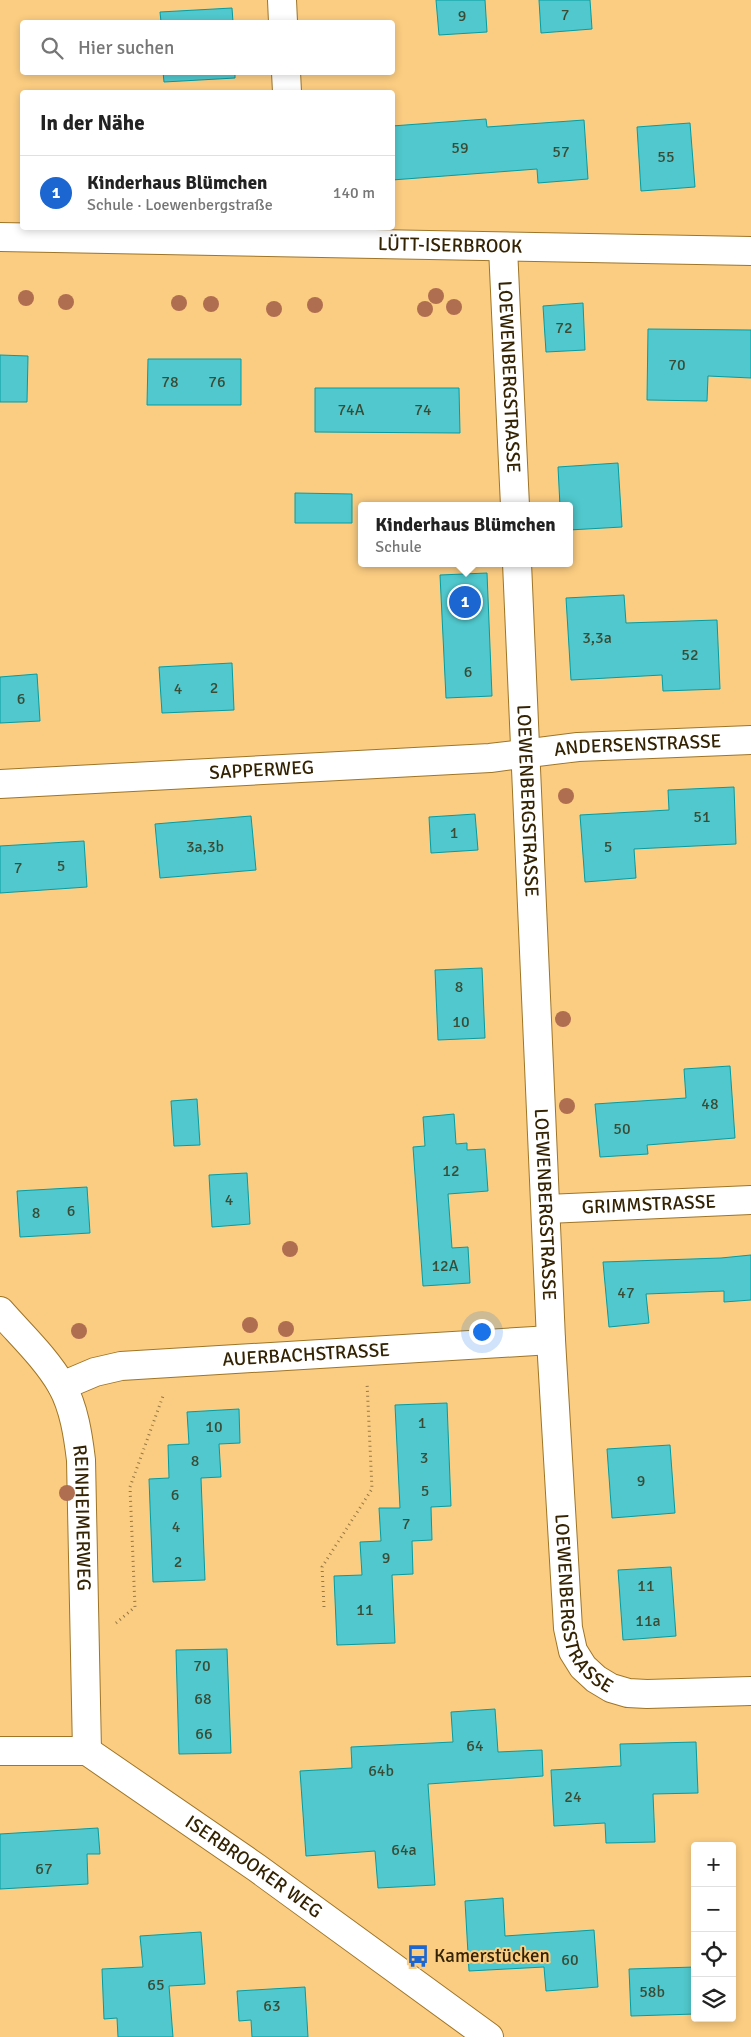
<!DOCTYPE html>
<html lang="de">
<meta charset="utf-8">
<style>
:root{--surface:#fff;--page:#f6f6f6;--text:#222;--muted:#767676;--line:#e0e0e0;--accent:#1b66d1}
body{margin:0;font-family:Signika,sans-serif;background:var(--page);color:var(--text)}
.controls{position:absolute;right:15px;bottom:15px;display:grid;overflow:hidden;border-radius:5px;box-shadow:0 2px 8px #0003}
.controls button{width:45px;height:45px;display:grid;place-items:center;padding:0;border:0;border-bottom:1px solid var(--line);background:var(--surface);color:var(--text);font:25px sans-serif}
.you{position:absolute;left:481px;top:1331px;width:18px;height:18px;margin:-12px;border:4px solid #fff;border-radius:50%;background:#1a73e8;box-shadow:0 0 0 8px #1a73e833}
.badge{display:grid;place-items:center;width:32px;height:32px;border-radius:50%;background:var(--accent);color:#fff;font-size:16px;font-weight:700}
.pin{position:absolute;translate:-50% -50%;border:2px solid #fff;box-shadow:0 1px 5px #0006}
.popup{position:absolute;left:358px;top:502px;width:215px;height:65px;box-sizing:border-box;display:grid;place-content:center;border-radius:5px;background:var(--surface);filter:drop-shadow(0 1px 4px #0005);font-size:16px;white-space:nowrap;color:var(--muted)}
.popup b{font-size:19px;color:var(--text)}
.popup::after{content:'';position:absolute;left:50%;top:100%;margin-left:-10px;border:10px solid transparent;border-top-color:var(--surface)}
.list{margin:0;padding:0;list-style:none}
h2{display:flex;justify-content:space-between;align-items:center;height:65px;margin:0;padding:0 20px;font-size:21px}
h2 small{font-size:16px;font-weight:400;color:var(--muted)}
.list li{display:grid;grid-template-columns:32px 1fr auto;gap:15px;align-items:center;box-sizing:border-box;height:75px;padding:0 20px;border-top:1px solid var(--line)}
.list b{display:block;font-size:19px;white-space:nowrap}
.list p{margin:0;font-size:16px;white-space:nowrap;color:var(--muted)}
.list em{font-size:16px;font-style:normal;color:var(--muted)}
.icon{flex:none;width:28px;height:28px;fill:none;stroke:currentColor;stroke-width:2;stroke-linecap:round;stroke-linejoin:round}
.map{position:relative;flex:none;width:751px;height:2037px;overflow:hidden}
.search{position:absolute;background:var(--surface);box-shadow:0 2px 8px #0003;left:20px;top:20px;width:375px;height:55px;display:flex;align-items:center;gap:12px;box-sizing:border-box;padding:0 18px;border-radius:5px;color:var(--muted);font-size:19px}
.panel{position:absolute;background:var(--surface);box-shadow:0 2px 8px #0003;left:20px;top:90px;width:375px;height:140px;border-radius:5px}
.map>svg:first-child{display:block}
.building{fill:#50c8cd;stroke:#069ca1}
.lines{fill:none;stroke-linecap:round;stroke-linejoin:round}
.minor-casing{stroke:#9f7527;stroke-width:30}
.path{stroke:#977742;stroke-width:3;stroke-dasharray:1 4;stroke-linecap:butt}
.minor{stroke:#fff;stroke-width:28}
.tree{fill:#b06e51}
.labels{text-anchor:middle;dominant-baseline:central;stroke-width:4;stroke-linejoin:round;paint-order:stroke}
.number-label{font-size:16px;fill:#3b4c36}
.street-label{font-size:19px;fill:#342303;stroke:#fbcd82}
.poi-label{font-size:19px;fill:#342303;stroke:#fbcd82;text-anchor:start}
</style>
<div class="map">
<svg width="751" height="2037" viewBox="0 0 751 2037">
<rect width="100%" height="100%" fill="#fbcd82"/>
<g class="building">
<path d="M 436,0 L 485,0 L 487,32 L 439,35 Z"/>
<path d="M 539,0 L 590,0 L 592,29 L 541,33 Z"/>
<path d="M 232,8 L 233,22 L 161,22 L 160,12 Z"/>
<path d="M 163,72 L 235,72 L 235,78 L 164,82 Z"/>
<path d="M 486,119 L 487,127 L 584,120 L 588,179 L 538,183 L 537,169 L 392,180 L 392,126 Z"/>
<path d="M 690,123 L 695,187 L 641,191 L 637,127 Z"/>
<path d="M 583,303 L 585,350 L 546,352 L 543,306 Z"/>
<path d="M 648,329 L 751,330 L 751,378 L 708,376 L 707,401 L 647,400 Z"/>
<path d="M 0,355 L 28,356 L 27,402 L 0,402 Z"/>
<path d="M 148,359 L 241,359 L 241,405 L 147,405 Z"/>
<path d="M 315,388 L 459,388 L 460,433 L 315,432 Z"/>
<path d="M 618,463 L 622,527 L 569,530 L 569,506 L 560,506 L 558,467 Z"/>
<path d="M 295,493 L 352,494 L 352,523 L 295,523 Z"/>
<path d="M 487,573 L 492,696 L 446,698 L 440,575 Z"/>
<path d="M 624,595 L 626,623 L 717,620 L 720,689 L 663,691 L 662,675 L 571,680 L 566,598 Z"/>
<path d="M 232,663 L 234,710 L 162,713 L 159,667 Z"/>
<path d="M 37,674 L 40,721 L 0,723 L 0,677 Z"/>
<path d="M 734,787 L 736,844 L 634,849 L 636,878 L 585,882 L 580,815 L 669,810 L 668,790 Z"/>
<path d="M 475,814 L 478,850 L 431,853 L 429,817 Z"/>
<path d="M 251,816 L 256,870 L 160,878 L 155,824 Z"/>
<path d="M 84,841 L 87,887 L 0,893 L 0,846 Z"/>
<path d="M 482,968 L 485,1038 L 438,1040 L 435,970 Z"/>
<path d="M 730,1066 L 735,1138 L 647,1145 L 648,1154 L 600,1157 L 595,1104 L 686,1098 L 684,1069 Z"/>
<path d="M 197,1099 L 200,1145 L 174,1146 L 171,1101 Z"/>
<path d="M 454,1114 L 456,1144 L 467,1143 L 467,1150 L 485,1149 L 488,1191 L 448,1194 L 452,1248 L 468,1247 L 470,1283 L 423,1286 L 413,1147 L 425,1146 L 423,1117 Z"/>
<path d="M 247,1173 L 250,1224 L 212,1227 L 209,1175 Z"/>
<path d="M 87,1187 L 90,1233 L 20,1237 L 17,1191 Z"/>
<path d="M 751,1255 L 751,1300 L 724,1302 L 724,1291 L 646,1294 L 649,1323 L 609,1327 L 603,1262 L 721,1258 Z"/>
<path d="M 447,1403 L 451,1506 L 431,1507 L 432,1540 L 412,1541 L 413,1574 L 392,1575 L 395,1643 L 337,1645 L 334,1576 L 362,1575 L 360,1542 L 381,1541 L 379,1508 L 400,1508 L 395,1405 Z"/>
<path d="M 239,1409 L 240,1443 L 219,1444 L 221,1477 L 201,1478 L 205,1580 L 153,1582 L 149,1479 L 169,1478 L 168,1445 L 189,1444 L 187,1412 Z"/>
<path d="M 670,1445 L 675,1513 L 612,1518 L 607,1449 Z"/>
<path d="M 671,1567 L 676,1636 L 623,1640 L 618,1570 Z"/>
<path d="M 227,1649 L 231,1753 L 179,1754 L 176,1650 Z"/>
<path d="M 495,1709 L 498,1752 L 542,1750 L 543,1776 L 428,1784 L 435,1885 L 378,1888 L 375,1851 L 306,1856 L 300,1771 L 352,1768 L 351,1747 L 453,1742 L 451,1712 Z"/>
<path d="M 696,1742 L 698,1793 L 653,1794 L 655,1842 L 606,1843 L 605,1823 L 554,1826 L 551,1770 L 621,1766 L 620,1744 Z"/>
<path d="M 98,1828 L 100,1854 L 87,1854 L 88,1884 L 0,1889 L 0,1834 Z"/>
<path d="M 503,1898 L 505,1936 L 594,1930 L 598,1987 L 546,1991 L 544,1967 L 469,1971 L 465,1901 Z"/>
<path d="M 201,1932 L 205,1984 L 169,1986 L 173,2037 L 118,2037 L 117,2018 L 104,2019 L 102,1969 L 143,1967 L 140,1936 Z"/>
<path d="M 695,1967 L 695,2014 L 631,2016 L 629,1969 Z"/>
<path d="M 305,1987 L 308,2037 L 252,2037 L 251,2020 L 239,2021 L 237,1991 Z"/>
</g>
<g class="lines">
<defs>
<g id="minor">
<path d="M 282,0 L 283,22"/>
<path d="M 286,72 L 287,92"/>
<path id="s1" d="M 0,237 L 751,251"/>
<path id="s2" d="M 503,248 L 515,506"/>
<path id="s3" d="M 517,563 L 551,1340 L 568,1628 L 573,1651 L 583,1667 L 596,1679 L 611,1688 L 628,1693 L 647,1694 L 751,1691"/>
<path id="s4" d="M 0,784 L 490,758 L 578,747 L 751,740"/>
<path id="s5" d="M 547,1209 L 751,1200"/>
<path id="s6" d="M 0,1311 C 21,1335 46,1358 62,1386 C 74,1408 78,1435 81,1460 L 87,1751"/>
<path id="s7" d="M 62,1386 L 95,1372 L 121,1366 L 551,1340"/>
<path id="s8" d="M 0,1751 L 87,1751 L 257,1868 L 489,2037"/>
</g>
</defs>
<use href="#minor" class="minor-casing"/>
<g class="path">
<path d="M 324,1607 L 322,1567 L 372,1489 L 367,1382"/>
<path d="M 116,1623 L 135,1607 L 130,1487 L 163,1396"/>
</g>
<use href="#minor" class="minor"/>
</g>
<g class="tree">
<circle cx="436" cy="296" r="8"/>
<circle cx="26" cy="298" r="8"/>
<circle cx="66" cy="302" r="8"/>
<circle cx="179" cy="303" r="8"/>
<circle cx="211" cy="304" r="8"/>
<circle cx="315" cy="305" r="8"/>
<circle cx="454" cy="307" r="8"/>
<circle cx="274" cy="309" r="8"/>
<circle cx="425" cy="309" r="8"/>
<circle cx="566" cy="796" r="8"/>
<circle cx="563" cy="1019" r="8"/>
<circle cx="567" cy="1106" r="8"/>
<circle cx="290" cy="1249" r="8"/>
<circle cx="250" cy="1325" r="8"/>
<circle cx="286" cy="1329" r="8"/>
<circle cx="79" cy="1331" r="8"/>
<circle cx="67" cy="1493" r="8"/>
</g>
<defs>
<symbol id="bus-bare" viewBox="-9 -9 18 18"><path d="M-5-6H5V4H4V6H2V4H-2V6H-4V4H-5ZM-3.5-4V0h7V-4ZM-3.5 1.2v1.5H-2V1.2ZM2 1.2v1.5H3.5V1.2Z" fill="#1b66d1" stroke="#fbcd82" stroke-width="2.5" paint-order="stroke"/></symbol>
</defs>
<g fill-rule="evenodd">
<use href="#bus-bare" x="402" y="1940" width="32" height="32"/>
</g>
<g class="labels">
<g class="number-label">
<text x="565" y="15">7</text>
<text x="462" y="16">9</text>
<text x="460" y="148">59</text>
<text x="561" y="152">57</text>
<text x="666" y="157">55</text>
<text x="564" y="328">72</text>
<text x="677" y="365">70</text>
<text x="170" y="382">78</text>
<text x="217" y="382">76</text>
<text x="351" y="410">74A</text>
<text x="423" y="410">74</text>
<text x="597" y="638">3,3a</text>
<text x="690" y="655">52</text>
<text x="468" y="672">6</text>
<text x="214" y="688">2</text>
<text x="178" y="689">4</text>
<text x="21" y="699">6</text>
<text x="702" y="817">51</text>
<text x="454" y="833">1</text>
<text x="205" y="847">3a,3b</text>
<text x="608" y="847">5</text>
<text x="61" y="866">5</text>
<text x="18" y="868">7</text>
<text x="459" y="987">8</text>
<text x="461" y="1022">10</text>
<text x="710" y="1104">48</text>
<text x="622" y="1129">50</text>
<text x="451" y="1171">12</text>
<text x="229" y="1200">4</text>
<text x="71" y="1211">6</text>
<text x="36" y="1213">8</text>
<text x="445" y="1266">12A</text>
<text x="626" y="1293">47</text>
<text x="422" y="1423">1</text>
<text x="214" y="1427">10</text>
<text x="424" y="1458">3</text>
<text x="195" y="1461">8</text>
<text x="641" y="1481">9</text>
<text x="425" y="1491">5</text>
<text x="175" y="1495">6</text>
<text x="406" y="1524">7</text>
<text x="176" y="1527">4</text>
<text x="386" y="1558">9</text>
<text x="178" y="1562">2</text>
<text x="646" y="1586">11</text>
<text x="365" y="1610">11</text>
<text x="648" y="1621">11a</text>
<text x="202" y="1666">70</text>
<text x="203" y="1699">68</text>
<text x="204" y="1734">66</text>
<text x="475" y="1746">64</text>
<text x="381" y="1771">64b</text>
<text x="573" y="1797">24</text>
<text x="404" y="1850">64a</text>
<text x="44" y="1869">67</text>
<text x="570" y="1960">60</text>
<text x="156" y="1985">65</text>
<text x="652" y="1992">58b</text>
<text x="272" y="2006">63</text>
</g>
<g class="street-label">
<text stroke="none"><textPath href="#s1" startOffset="450">LÜTT-ISERBROOK</textPath></text>
<text stroke="none"><textPath href="#s2" startOffset="129">LOEWENBERGSTRASSE</textPath></text>
<text stroke="none"><textPath href="#s4" startOffset="639">ANDERSENSTRASSE</textPath></text>
<text stroke="none"><textPath href="#s4" startOffset="262">SAPPERWEG</textPath></text>
<text stroke="none"><textPath href="#s3" startOffset="238">LOEWENBERGSTRASSE</textPath></text>
<text stroke="none"><textPath href="#s5" startOffset="102">GRIMMSTRASSE</textPath></text>
<text stroke="none"><textPath href="#s3" startOffset="642">LOEWENBERGSTRASSE</textPath></text>
<text stroke="none"><textPath href="#s7" startOffset="248">AUERBACHSTRASSE</textPath></text>
<text stroke="none"><textPath href="#s6" startOffset="232">REINHEIMERWEG</textPath></text>
<text stroke="none"><textPath href="#s3" startOffset="1048">LOEWENBERGSTRASSE</textPath></text>
<text stroke="none"><textPath href="#s8" startOffset="290">ISERBROOKER WEG</textPath></text>
</g>
<g class="poi-label">
<text x="434" y="1956">Kamerstücken</text>
</g>
</g>
</svg>
<div class="controls">
<button>+</button>
<button>−</button>
<button><svg class="icon" aria-label="locate" viewBox="0 0 24 24"><circle cx="12" cy="12" r="6"/><path d="M12 2v4M12 18v4M2 12h4M18 12h4"/></svg></button>
<button><svg class="icon" aria-label="layers" viewBox="0 0 24 24"><path d="M12 4l9 5-9 5-9-5zM3 14l9 5 9-5"/></svg></button>
</div>
<div class="you"></div>
<div class="pin badge" style="left:465px;top:602px">1</div>
<div class="popup"><b>Kinderhaus Blümchen</b>Schule</div>
<div class="search"><svg class="icon" aria-label="search" viewBox="0 0 24 24"><circle cx="10" cy="10" r="6"/><path d="M15 15l6 6"/></svg>Hier suchen</div>
<section class="panel">
<h2>In der Nähe<small></small></h2>
<ul class="list">
<li><span class="badge">1</span><div><b>Kinderhaus Blümchen</b><p>Schule · Loewenbergstraße</p></div><em>140 m</em></li>
</ul>
</section>
</div>
